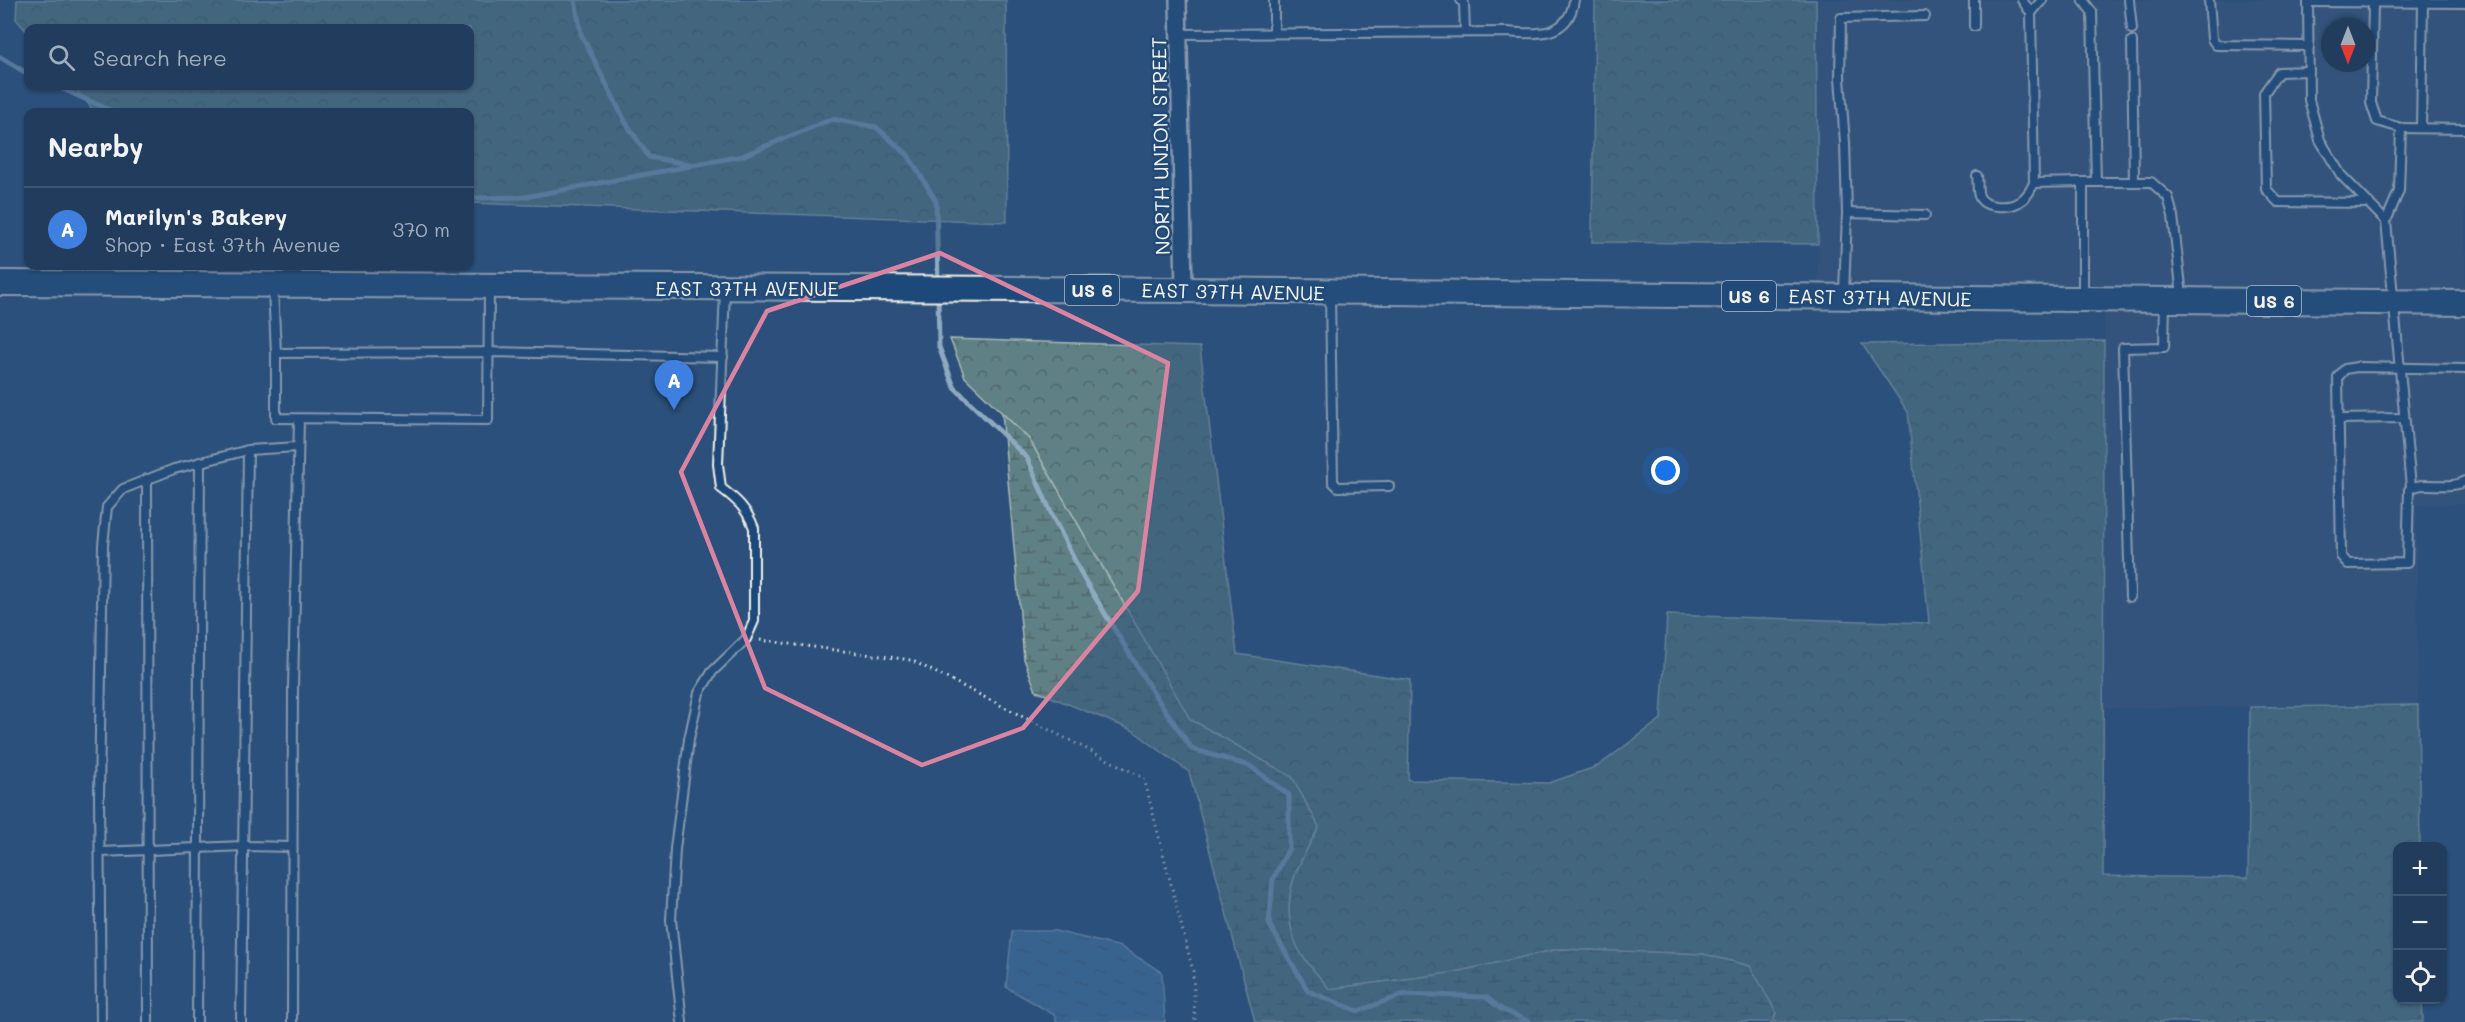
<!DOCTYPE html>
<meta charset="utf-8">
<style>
:root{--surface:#213c5c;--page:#294362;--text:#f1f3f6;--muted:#a2adbb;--line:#3e5672;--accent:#e69b98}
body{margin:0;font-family:Mali,sans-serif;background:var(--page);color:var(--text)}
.controls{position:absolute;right:18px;bottom:18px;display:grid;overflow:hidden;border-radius:12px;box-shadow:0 2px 4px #0004}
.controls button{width:54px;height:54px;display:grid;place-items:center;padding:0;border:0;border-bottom:2px solid var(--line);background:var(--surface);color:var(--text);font:30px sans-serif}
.compass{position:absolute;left:2321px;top:18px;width:54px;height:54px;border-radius:50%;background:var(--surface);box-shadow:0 2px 4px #0004;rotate:180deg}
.you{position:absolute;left:1666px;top:471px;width:21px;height:21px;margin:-15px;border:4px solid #fff;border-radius:50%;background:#1a73e8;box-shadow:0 0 0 9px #1a73e833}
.badge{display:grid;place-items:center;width:39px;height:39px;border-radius:50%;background:var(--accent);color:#fff;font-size:20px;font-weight:700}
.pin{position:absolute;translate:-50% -50px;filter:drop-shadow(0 2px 3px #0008)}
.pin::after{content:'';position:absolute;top:32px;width:21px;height:18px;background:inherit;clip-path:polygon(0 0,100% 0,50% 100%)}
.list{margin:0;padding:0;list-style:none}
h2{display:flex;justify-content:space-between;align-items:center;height:78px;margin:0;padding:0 24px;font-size:26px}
h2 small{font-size:20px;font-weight:400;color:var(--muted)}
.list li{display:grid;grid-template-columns:39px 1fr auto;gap:18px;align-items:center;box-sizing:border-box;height:84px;padding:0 24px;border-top:2px solid var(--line)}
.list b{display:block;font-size:22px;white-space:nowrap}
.list p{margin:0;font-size:20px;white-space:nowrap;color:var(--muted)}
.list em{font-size:20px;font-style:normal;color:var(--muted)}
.icon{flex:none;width:33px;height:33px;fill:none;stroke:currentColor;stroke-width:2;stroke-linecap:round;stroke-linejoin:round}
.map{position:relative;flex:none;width:2465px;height:1022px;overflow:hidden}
.search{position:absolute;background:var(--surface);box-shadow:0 2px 4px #0004;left:24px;top:24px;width:450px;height:66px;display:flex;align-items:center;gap:15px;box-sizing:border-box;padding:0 21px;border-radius:12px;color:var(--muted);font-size:22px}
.panel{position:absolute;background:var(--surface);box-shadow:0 2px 4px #0004;left:24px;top:108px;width:450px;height:162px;border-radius:12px}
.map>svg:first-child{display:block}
.built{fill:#3c587c;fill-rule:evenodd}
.forest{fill:url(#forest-crowns);stroke:#a9b8b6;stroke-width:1.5}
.wetland{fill:url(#wetland-marsh);stroke:#a9b8b6;stroke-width:1.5}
.water{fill:url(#water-ripples);stroke:#8daac0;stroke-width:1.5}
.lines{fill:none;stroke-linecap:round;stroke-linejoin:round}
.stream{stroke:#8daac0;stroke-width:5}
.service-casing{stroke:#f4f1e8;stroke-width:12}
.minor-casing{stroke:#f4f1e8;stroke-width:20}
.primary-casing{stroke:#f4f1e8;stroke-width:28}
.path{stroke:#f4f1e8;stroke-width:3;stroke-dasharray:1.5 4.5;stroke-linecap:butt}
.service{stroke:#1f4a7a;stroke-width:8}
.minor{stroke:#1f4a7a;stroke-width:15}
.primary{stroke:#1f4a7a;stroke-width:24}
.marked{fill:none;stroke:#db84a2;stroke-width:4.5;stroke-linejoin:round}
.labels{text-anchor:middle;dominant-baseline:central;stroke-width:5;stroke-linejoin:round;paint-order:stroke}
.shield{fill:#1f4a7a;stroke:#b4bfc7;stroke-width:1.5}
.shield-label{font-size:18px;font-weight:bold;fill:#f4f1e8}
.street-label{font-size:20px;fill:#f4f1e8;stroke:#1f4a7a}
</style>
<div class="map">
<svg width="2465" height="1022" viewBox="0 0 2465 1022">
<defs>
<pattern id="forest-crowns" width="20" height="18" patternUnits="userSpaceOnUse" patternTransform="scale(1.5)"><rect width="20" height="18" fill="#5e8084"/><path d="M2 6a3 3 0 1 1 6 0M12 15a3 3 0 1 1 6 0" fill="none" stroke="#556768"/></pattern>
<pattern id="wetland-marsh" width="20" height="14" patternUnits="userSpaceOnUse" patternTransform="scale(1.5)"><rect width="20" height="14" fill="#5e8084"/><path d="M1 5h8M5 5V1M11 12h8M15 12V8" fill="none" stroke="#556768"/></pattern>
<pattern id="water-ripples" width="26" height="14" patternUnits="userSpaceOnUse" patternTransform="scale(1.5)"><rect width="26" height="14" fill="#487aa6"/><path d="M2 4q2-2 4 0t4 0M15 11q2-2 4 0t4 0" fill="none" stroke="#48647b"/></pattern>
</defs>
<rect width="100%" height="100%" fill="#2c507b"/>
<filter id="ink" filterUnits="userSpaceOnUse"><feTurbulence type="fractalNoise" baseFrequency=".0167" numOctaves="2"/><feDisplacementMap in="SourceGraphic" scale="12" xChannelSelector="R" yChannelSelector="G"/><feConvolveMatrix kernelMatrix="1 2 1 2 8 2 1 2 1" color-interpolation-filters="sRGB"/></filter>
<g filter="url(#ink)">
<g class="built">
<path d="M 1816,0 L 2465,0 L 2465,295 L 1818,289 ZM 2330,27 L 2366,27 L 2366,63 L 2330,63 Z"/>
<path d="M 2104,305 L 2465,311 L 2465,504 L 2416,505 L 2418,705 L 2105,708 Z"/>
</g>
<g class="forest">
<path d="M 17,0 L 1006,0 L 1007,222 L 470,203 L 470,112 L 95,112 L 73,86 L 470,86 L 470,28 L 28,28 L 28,33 L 16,19 Z"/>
<path d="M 1595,0 L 1816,0 L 1818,244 L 1592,242 Z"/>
<path d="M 950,339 L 1200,347 L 1237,654 L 1410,680 L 1408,780 L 1549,783 L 1598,766 L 1661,719 L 1667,615 L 1929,623 L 1908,412 L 1862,344 L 2104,341 L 2103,876 L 2248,878 L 2250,707 L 2418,705 L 2420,846 L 2398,846 L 2398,1000 L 2422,1000 L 2423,1022 L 1773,1022 L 1776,1012 L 1750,966 L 1703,954 L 1559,949 L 1451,973 L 1329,989 C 1319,975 1302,960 1296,944 C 1278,899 1297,866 1319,827 L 1292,777 L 1190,719 L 1029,439 L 965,377 Z"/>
</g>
<path class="wetland" d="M 1002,413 L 1029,439 L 1190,719 L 1292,777 L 1319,827 C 1297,867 1278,897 1296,944 C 1302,960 1319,975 1329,989 L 1451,973 L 1559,949 L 1703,954 L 1750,966 L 1776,1012 L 1773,1022 L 1255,1022 L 1189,772 L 1132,730 L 1036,691 L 1024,659 Z"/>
<path class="water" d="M 1012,931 L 1055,931 L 1121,947 L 1162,972 L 1165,1022 L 1056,1022 L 1056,1016 L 1006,987 Z"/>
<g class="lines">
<g class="stream">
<path d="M 575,0 L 581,34 L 626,123 L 649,157 L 693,165 L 742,156 L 832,119 L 876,127 L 908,155 L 936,201 L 938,282"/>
<path d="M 0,57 L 28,74"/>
<path d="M 56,86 L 114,112"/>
<path d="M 470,198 L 525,197 L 690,166"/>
<path d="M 938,294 L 939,347 L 954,387 L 1027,458 L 1053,517 L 1084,579 L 1152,691 L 1192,749 L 1250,766 L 1289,795 L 1289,848 L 1273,879 L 1269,924 L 1308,991 L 1358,1011 L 1405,994 L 1486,997 L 1501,1009 L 1530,1022"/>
</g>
<defs>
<g id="service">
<path d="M 1461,0 L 1464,4 L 1465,32"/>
<path d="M 1974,0 L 1974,26"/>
<path d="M 2022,0 L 2031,13"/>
<path d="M 2083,0 L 2092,12 L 2096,182"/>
<path d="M 2129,0 L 2132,29"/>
<path d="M 2209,0 L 2212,39 L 2216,45 L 2309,46"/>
<path d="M 2308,0 L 2309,100 L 2320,140 L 2341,175 L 2386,221 L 2411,487"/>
<path d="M 2308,2 L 2465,3"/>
<path d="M 2373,3 L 2371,103 L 2377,121 L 2401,128 L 2399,191 L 2386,221"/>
<path d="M 1274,33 L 1274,0"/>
<path d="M 1178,34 L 1507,32 C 1537,35 1569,37 1574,0"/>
<path d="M 2132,41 L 2134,182"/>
<path d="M 2309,71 L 2279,72 L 2264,93 L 2266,189 L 2278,202 L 2369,203"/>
<path d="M 2401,128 L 2465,129"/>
<path d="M 2421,128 L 2423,3"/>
<path d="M 1977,176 C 1978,182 1977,191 1979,196 C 1984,209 2010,208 2019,202 C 2027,197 2030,191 2034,183 L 2031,13 L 2042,0"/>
<path d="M 2034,183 L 2083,182"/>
<path d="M 1847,213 L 1925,215"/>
<path d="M 273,288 L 276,353"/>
<path d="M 489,290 L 488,420 L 276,418 L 276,353 L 488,352 L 723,357"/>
<path d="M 1844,293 L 1847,213 L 1845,143 L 1840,78 L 1841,18 L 1925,16"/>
<path d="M 1330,295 L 1333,482 L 1338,487 L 1389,486"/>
<path d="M 2083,298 L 2083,182 L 2151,182 L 2168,197 L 2173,216 L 2182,296"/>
<path d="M 2465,369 L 2357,367 L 2345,369 L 2338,377 L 2341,556 L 2348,564 L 2407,563 L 2409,490 C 2421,479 2449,491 2465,481"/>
<path d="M 2339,419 L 2404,418"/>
<path d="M 147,479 L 148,1022"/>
<path d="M 2130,597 L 2123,348 L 2164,347 L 2165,302"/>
<path d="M 101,852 L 244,846 L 292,847"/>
<path d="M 101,1022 L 99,796 L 103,545 L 107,507 L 123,489 L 174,469 L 248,450 L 298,447"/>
<path d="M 197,1022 L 200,462"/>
<path d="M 241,1022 L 248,450"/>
<path d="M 292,1022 L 293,688 L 299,419"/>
<path d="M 682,1022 L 671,920 L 675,849 L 689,739 L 699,693 L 712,672 L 746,639 L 754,621 L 754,528 C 747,509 737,500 721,488 L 718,464 L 725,290"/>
</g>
<path id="minor" d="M 1178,0 L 1184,290"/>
<path id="primary" d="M 0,283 L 1184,290 L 2465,303"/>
</defs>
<use href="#service" class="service-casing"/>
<use href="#minor" class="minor-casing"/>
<use href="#primary" class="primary-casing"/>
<path class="path" d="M 760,640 L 911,660 L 1144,778 L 1193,971 L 1195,1022"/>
<use href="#service" class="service"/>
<use href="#minor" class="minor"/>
<use href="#primary" class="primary"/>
</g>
</g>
<path d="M0 0H2465V1022H0ZM 940,253 L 1168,363 L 1138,591 L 1023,728 L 922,765 L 765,688 L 681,472 L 767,311 Z" fill="#2c507b" fill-opacity=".55" fill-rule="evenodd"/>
<path class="marked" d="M 940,253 L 1168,363 L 1138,591 L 1023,728 L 922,765 L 765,688 L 681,472 L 767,311 Z"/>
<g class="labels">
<g class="shield">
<rect x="1065" y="275" width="54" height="30" rx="4.5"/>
<rect x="1722" y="281" width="54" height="30" rx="4.5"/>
<rect x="2247" y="286" width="54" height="30" rx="4.5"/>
</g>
<g class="shield-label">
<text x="1092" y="290">US 6</text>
<text x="1749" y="296">US 6</text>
<text x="2274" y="301">US 6</text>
</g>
<g class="street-label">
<text transform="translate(1160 146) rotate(-91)">NORTH UNION STREET</text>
<text x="747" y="288">EAST 37TH AVENUE</text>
<text transform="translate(1233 291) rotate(1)">EAST 37TH AVENUE</text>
<text transform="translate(1880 297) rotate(1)">EAST 37TH AVENUE</text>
</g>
</g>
</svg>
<div class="controls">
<button>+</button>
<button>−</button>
<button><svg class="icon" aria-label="locate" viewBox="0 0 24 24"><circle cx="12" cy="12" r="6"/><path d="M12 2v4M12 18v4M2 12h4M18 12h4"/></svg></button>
</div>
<svg class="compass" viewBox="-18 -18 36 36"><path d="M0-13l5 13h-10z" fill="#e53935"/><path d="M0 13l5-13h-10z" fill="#a2adbb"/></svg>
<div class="you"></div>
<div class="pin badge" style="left:674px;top:410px;background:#3f7fe0">A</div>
<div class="search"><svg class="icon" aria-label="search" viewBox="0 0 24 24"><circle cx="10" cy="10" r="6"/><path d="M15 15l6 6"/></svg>Search here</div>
<section class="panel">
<h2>Nearby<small></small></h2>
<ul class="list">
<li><span class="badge" style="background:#3f7fe0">A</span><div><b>Marilyn's Bakery</b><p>Shop · East 37th Avenue</p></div><em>370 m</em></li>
</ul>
</section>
</div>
